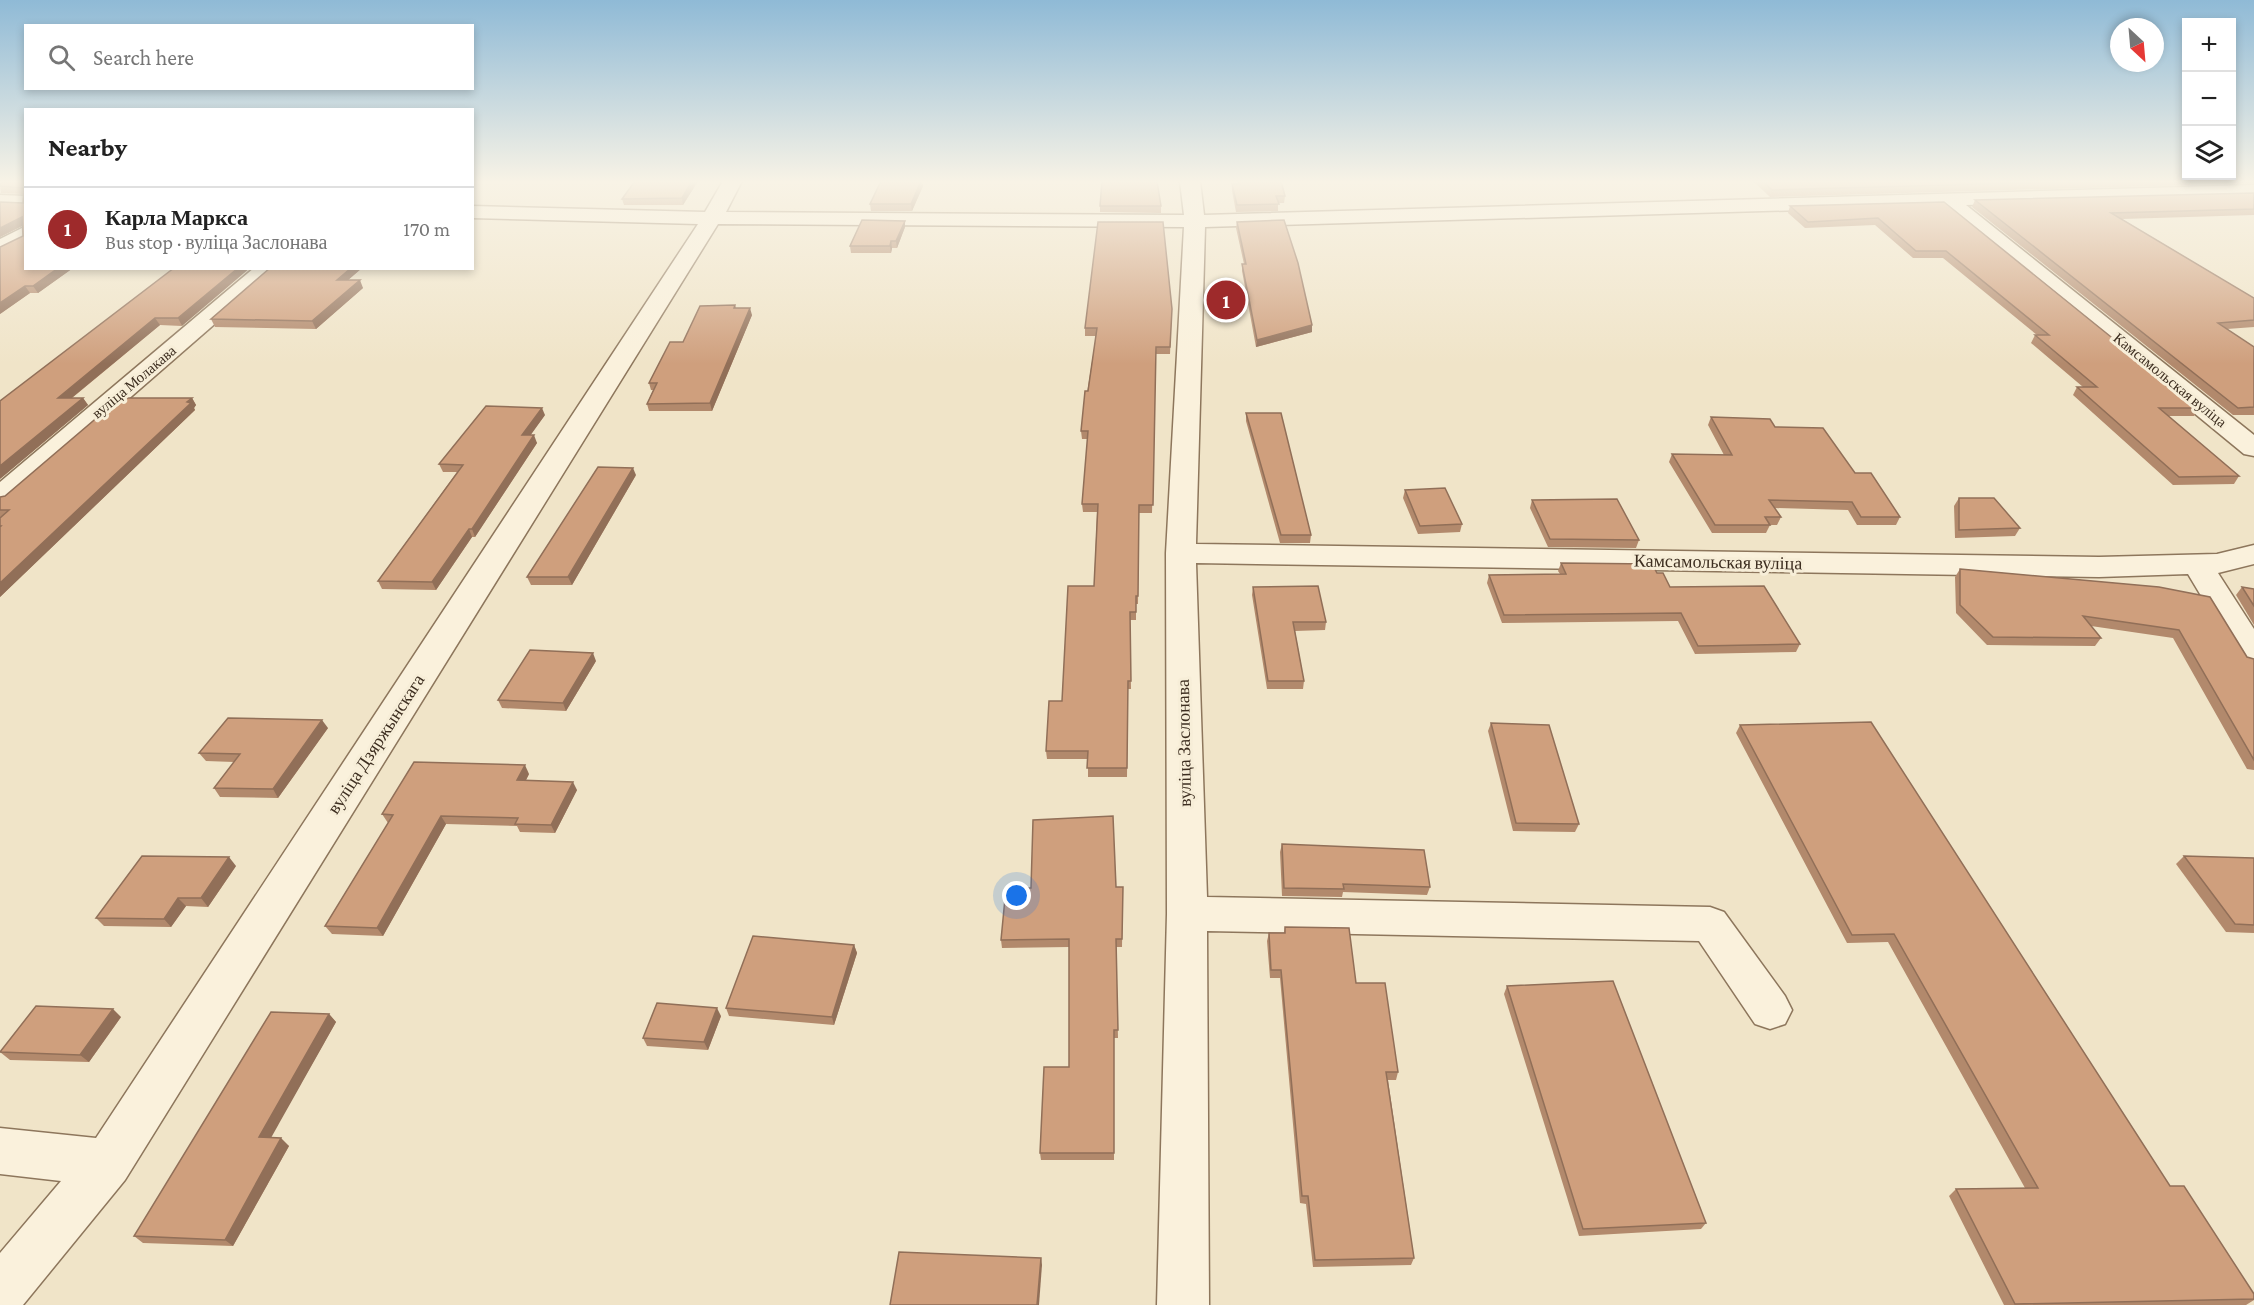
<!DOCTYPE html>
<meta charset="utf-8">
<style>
:root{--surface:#fff;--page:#f6f6f6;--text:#222;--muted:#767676;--line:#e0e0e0;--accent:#9e2a2b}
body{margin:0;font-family:"Crimson Pro",serif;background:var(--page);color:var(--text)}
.controls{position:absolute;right:18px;top:18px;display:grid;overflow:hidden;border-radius:0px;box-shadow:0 3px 9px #0003}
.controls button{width:54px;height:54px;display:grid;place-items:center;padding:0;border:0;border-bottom:2px solid var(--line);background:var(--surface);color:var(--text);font:30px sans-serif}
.compass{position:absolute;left:2110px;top:18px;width:54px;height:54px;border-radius:50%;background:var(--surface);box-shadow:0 3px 9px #0003;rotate:154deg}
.you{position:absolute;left:1017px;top:896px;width:21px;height:21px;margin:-15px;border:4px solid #fff;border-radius:50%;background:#1a73e8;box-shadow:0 0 0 9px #1a73e833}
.badge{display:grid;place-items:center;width:39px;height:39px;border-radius:50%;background:var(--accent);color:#fff;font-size:20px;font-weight:700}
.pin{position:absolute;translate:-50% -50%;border:3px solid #fff;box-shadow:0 2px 6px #0006}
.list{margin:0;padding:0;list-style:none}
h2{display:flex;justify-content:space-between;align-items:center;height:78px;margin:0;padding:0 24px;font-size:26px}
h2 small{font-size:20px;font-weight:400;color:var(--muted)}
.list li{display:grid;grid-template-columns:39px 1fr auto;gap:18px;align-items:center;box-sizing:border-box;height:84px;padding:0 24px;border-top:2px solid var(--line)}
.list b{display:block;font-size:22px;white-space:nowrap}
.list p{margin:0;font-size:20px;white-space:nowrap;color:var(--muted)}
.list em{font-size:20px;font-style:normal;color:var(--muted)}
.icon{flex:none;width:33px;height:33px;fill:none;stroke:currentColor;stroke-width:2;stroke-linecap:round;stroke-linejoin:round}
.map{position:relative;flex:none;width:2254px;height:1305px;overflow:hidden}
.search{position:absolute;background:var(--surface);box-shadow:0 3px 9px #0003;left:24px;top:24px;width:450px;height:66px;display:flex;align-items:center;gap:15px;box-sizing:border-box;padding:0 21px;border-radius:0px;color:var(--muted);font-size:22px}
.panel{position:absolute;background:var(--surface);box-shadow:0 3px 9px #0003;left:24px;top:108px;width:450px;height:162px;border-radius:0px}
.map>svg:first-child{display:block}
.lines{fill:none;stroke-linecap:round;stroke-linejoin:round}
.minor-casing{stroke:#8d765c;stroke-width:3}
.minor{fill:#faf1dc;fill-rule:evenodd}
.wall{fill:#b2896c}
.shaded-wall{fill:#916f58}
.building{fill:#cf9f7d;stroke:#916f58;stroke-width:1.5}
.labels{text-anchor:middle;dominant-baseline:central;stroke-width:6;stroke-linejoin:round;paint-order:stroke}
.far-street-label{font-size:15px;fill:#3d2e20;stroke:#f7eed8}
.street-label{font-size:18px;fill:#3d2e20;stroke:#f7eed8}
</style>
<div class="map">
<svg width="2254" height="1305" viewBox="0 0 2254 1305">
<rect width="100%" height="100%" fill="#f0e4c8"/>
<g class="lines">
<defs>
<g id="minor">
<path d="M 723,181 L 742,181 L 726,212 L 1184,215 L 1180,181 L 1200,181 L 1204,215 L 2254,185 L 2254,197 L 1966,205 L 2254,435 L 2254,456 L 2244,454 L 1942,206 L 1205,227 L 1196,544 L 2099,557 L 2217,554 L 2254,545 L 2254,564 L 2218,573 L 2254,629 L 2254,667 L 2242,664 L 2188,574 L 2099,577 L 1196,563 L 1207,897 L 1710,907 L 1724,912 L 1785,996 L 1792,1010 L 1785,1024 L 1770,1029 L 1755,1024 L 1699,941 L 1207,931 L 1209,1305 L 1157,1305 L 1167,914 L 1166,553 L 1184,227 L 718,224 L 125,1180 L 23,1305 L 0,1305 L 0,1253 L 61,1181 L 0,1174 L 0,1128 L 96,1138 L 698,224 L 472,218 L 472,206 L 705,212 Z"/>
<path d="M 0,195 L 26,196 L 26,208 L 0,207 Z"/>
<path d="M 26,226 L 26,241 L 0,254 L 0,239 Z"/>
<path d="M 254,268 L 279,268 L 10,502 L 0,505 L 0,482 Z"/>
</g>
</defs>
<use href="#minor" class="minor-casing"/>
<use href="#minor" class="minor"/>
</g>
<g class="wall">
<path d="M 26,181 L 26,268 L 73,268 L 38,293 L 30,293 L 0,314 L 23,236 L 22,226 L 0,237 L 0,202 L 23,203 L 23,194 L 1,193 L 0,184 Z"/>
<path d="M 635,181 L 698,181 L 683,205 L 624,205 L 622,199 Z"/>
<path d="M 1237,181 L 1281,181 L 1285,196 L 1284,203 L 1278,203 L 1278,211 L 1236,212 L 1232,191 L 1232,184 L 1238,184 Z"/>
<path d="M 1753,181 L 2254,181 L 2254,183 L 1770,197 Z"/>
<path d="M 923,186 L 912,211 L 871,211 L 870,204 Z"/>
<path d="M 2254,193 L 2254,215 L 2122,219 L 2254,298 L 2254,327 L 2227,329 L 2254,347 L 2254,415 L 2233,415 L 1972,207 L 1975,200 Z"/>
<path d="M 1944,202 L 2199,408 L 2194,416 L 2168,416 L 2239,476 L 2234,484 L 2173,485 L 2073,395 L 2077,387 L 2083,387 L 2031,343 L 2035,335 L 2037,335 L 1943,258 L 1913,258 L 1875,225 L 1805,228 L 1788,213 L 1790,206 Z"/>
<path d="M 1100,206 L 1161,206 L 1161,213 L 1100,212 Z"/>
<path d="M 1237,222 L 1312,325 L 1312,332 L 1256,347 L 1242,271 L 1242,264 L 1244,264 L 1236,228 Z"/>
<path d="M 905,227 L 897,248 L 892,248 L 891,253 L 851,253 L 850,246 Z"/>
<path d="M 174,268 L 182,326 L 160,325 L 72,398 L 83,398 L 88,405 L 0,479 Z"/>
<path d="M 270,268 L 362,268 L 348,280 L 363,288 L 316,329 L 215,327 L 211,319 Z"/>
<path d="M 735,305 L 736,308 L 752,315 L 712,411 L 649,411 L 647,404 L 653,390 L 651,390 L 649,383 L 683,342 Z"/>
<path d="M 1172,309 L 1170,354 L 1156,354 L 1152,513 L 1139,513 L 1138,604 L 1136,604 L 1136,620 L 1130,620 L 1131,689 L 1128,689 L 1127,777 L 1088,777 L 1088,759 L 1047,759 L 1046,751 L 1062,701 L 1094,586 L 1097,512 L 1083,512 L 1082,504 L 1088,439 L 1082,439 L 1081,431 L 1096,336 L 1085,336 L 1085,328 Z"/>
<path d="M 192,398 L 196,405 L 194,408 L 195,410 L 0,597 L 0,497 L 5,496 Z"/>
<path d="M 1246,413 L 1311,535 L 1310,543 L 1280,543 L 1246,421 Z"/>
<path d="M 545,415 L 530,435 L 537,443 L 475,537 L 472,537 L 436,590 L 382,589 L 378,581 L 457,472 L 443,472 L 439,464 Z"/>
<path d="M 1711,417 L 1775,427 L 1855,473 L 1900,517 L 1896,525 L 1857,525 L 1848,510 L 1774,508 L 1781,517 L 1777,525 L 1770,525 L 1766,533 L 1712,533 L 1669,462 L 1672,454 L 1724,455 L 1708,425 Z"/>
<path d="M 636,475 L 572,585 L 531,585 L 527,577 Z"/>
<path d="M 1405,490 L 1462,524 L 1460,532 L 1418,534 L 1403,498 Z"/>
<path d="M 1959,498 L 2020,528 L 2015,536 L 1955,538 L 1954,506 Z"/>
<path d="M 1532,500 L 1639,540 L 1636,548 L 1548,547 L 1530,508 Z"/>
<path d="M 1561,563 L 1657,573 L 1670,587 L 1800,644 L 1796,652 L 1695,654 L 1678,621 L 1502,623 L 1487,583 L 1489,575 L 1560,574 L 1558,571 Z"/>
<path d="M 1960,569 L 2159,587 L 2247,657 L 2254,659 L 2254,770 L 2247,769 L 2173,638 L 2091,626 L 2101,638 L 2095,646 L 1987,645 L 1956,613 L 1955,577 Z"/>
<path d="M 1253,587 L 1326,622 L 1325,630 L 1295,631 L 1304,681 L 1303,689 L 1267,689 L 1252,595 Z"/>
<path d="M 2242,587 L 2254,589 L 2254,625 L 2236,595 Z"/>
<path d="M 596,661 L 566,711 L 502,708 L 498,700 Z"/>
<path d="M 1491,723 L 1579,824 L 1575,832 L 1513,831 L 1488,731 Z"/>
<path d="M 1740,725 L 2170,1186 L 2254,1294 L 2254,1300 L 2246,1305 L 2004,1305 L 1949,1196 L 1956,1189 L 2025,1188 L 1888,942 L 1847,943 L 1736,733 Z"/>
<path d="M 328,728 L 278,798 L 220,797 L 214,788 L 234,762 L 206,761 L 199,753 Z"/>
<path d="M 529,774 L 526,780 L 577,790 L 555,833 L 520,832 L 517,826 L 446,824 L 383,936 L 332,934 L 325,926 L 388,823 L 382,814 Z"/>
<path d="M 1282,844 L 1430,887 L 1427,895 L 1343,892 L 1342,897 L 1282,896 L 1280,852 Z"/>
<path d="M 2184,856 L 2254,858 L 2254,933 L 2226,932 L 2176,864 Z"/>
<path d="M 236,866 L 208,907 L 186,906 L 171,927 L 104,926 L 96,918 Z"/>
<path d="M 1123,887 L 1122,947 L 1116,947 L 1118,1038 L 1114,1038 L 1114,1160 L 1041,1160 L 1040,1153 L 1069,1067 L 1069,947 L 1002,948 L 1001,940 L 1031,888 Z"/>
<path d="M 1285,927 L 1356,983 L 1398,1072 L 1396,1080 L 1388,1080 L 1414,1258 L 1411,1265 L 1313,1267 L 1306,1204 L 1300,1203 L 1280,978 L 1270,978 L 1267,941 L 1269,933 L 1284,933 Z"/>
<path d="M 854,945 L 857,953 L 834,1025 L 729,1016 L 726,1008 Z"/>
<path d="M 1507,986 L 1706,1223 L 1701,1229 L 1579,1236 L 1504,994 Z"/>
<path d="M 329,1014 L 336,1022 L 270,1138 L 289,1146 L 233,1246 L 143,1243 L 134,1236 Z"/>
<path d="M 721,1016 L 708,1050 L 647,1046 L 643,1038 Z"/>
<path d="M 121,1017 L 89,1062 L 10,1060 L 0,1052 Z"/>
</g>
<g class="shaded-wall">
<path d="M 692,181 L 698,181 L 683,205 L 682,198 Z"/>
<path d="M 921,181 L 922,181 L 923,186 L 912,211 L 911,204 Z"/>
<path d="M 22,217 L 26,224 L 0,237 L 0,228 Z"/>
<path d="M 905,221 L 905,227 L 897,248 L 896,241 Z"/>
<path d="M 891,241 L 892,248 L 891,253 L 890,246 Z"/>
<path d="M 58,268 L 73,268 L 38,293 L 33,286 Z"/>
<path d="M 238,268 L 250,268 L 182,326 L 178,318 Z"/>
<path d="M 351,268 L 362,268 L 340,287 L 337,280 Z"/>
<path d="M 360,280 L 363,288 L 316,329 L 312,321 Z"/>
<path d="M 25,286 L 30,293 L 0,314 L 0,303 Z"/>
<path d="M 750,308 L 752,315 L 712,411 L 710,403 Z"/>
<path d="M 155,318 L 160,325 L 63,405 L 58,398 Z"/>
<path d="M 1312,325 L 1312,332 L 1256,347 L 1257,340 Z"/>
<path d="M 83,398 L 88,405 L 0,479 L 0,466 Z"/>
<path d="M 192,398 L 196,405 L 194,408 L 195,410 L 0,597 L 0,583 Z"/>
<path d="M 542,408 L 545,415 L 525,443 L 522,435 Z"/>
<path d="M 534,435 L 537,443 L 475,537 L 472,529 Z"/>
<path d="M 633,468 L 636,475 L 572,585 L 568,577 Z"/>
<path d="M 469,529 L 472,537 L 436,590 L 432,582 Z"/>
<path d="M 593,653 L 596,661 L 566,711 L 563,703 Z"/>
<path d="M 322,720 L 328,728 L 278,798 L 273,789 Z"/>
<path d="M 525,765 L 529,774 L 522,788 L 517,780 Z"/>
<path d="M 573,782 L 577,790 L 555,833 L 551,825 Z"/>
<path d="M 441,816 L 446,824 L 383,936 L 377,928 Z"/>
<path d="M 229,857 L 236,866 L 208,907 L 201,898 Z"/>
<path d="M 178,898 L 186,906 L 171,927 L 164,919 Z"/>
<path d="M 854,945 L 857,953 L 834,1025 L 832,1017 Z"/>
<path d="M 717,1008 L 721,1016 L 708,1050 L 704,1042 Z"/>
<path d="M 113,1009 L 121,1017 L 89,1062 L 80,1055 Z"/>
<path d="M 329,1014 L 336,1022 L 267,1145 L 259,1137 Z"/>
<path d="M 281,1138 L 289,1146 L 233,1246 L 225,1240 Z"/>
<path d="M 1041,1258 L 1042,1265 L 1039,1305 L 1037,1305 Z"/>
</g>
<g class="building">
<path d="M 5,181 L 26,181 L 26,268 L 58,268 L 33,286 L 25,286 L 0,303 L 0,247 L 23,236 L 22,217 L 0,228 L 0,202 L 23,203 L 24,188 L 0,186 L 0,184 Z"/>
<path d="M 635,181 L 692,181 L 682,198 L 622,199 Z"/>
<path d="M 881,181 L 921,181 L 911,204 L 870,204 Z"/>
<path d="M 1102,181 L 1157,181 L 1161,206 L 1100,206 Z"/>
<path d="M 1239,181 L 1281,181 L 1285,196 L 1276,196 L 1279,204 L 1237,205 L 1232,184 L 1240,184 Z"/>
<path d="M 1763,181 L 2089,181 L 1772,190 Z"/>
<path d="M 2254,193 L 2254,209 L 2111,213 L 2254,298 L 2254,320 L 2218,323 L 2254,347 L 2254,407 L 2238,408 L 1975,200 Z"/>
<path d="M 1944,202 L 2199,408 L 2159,408 L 2239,476 L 2179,477 L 2077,387 L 2097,387 L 2035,335 L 2049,335 L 1946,251 L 1916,251 L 1878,218 L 1808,222 L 1790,206 Z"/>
<path d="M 862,220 L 905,221 L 896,241 L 891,241 L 890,246 L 850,246 Z"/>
<path d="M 1284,220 L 1298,263 L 1312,325 L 1257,340 L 1242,264 L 1246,264 L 1237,222 Z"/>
<path d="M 1098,222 L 1163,222 L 1172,309 L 1170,347 L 1156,347 L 1153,505 L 1139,505 L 1138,596 L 1136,596 L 1136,612 L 1130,612 L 1131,681 L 1128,681 L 1127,768 L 1087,768 L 1088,751 L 1046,751 L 1049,701 L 1062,701 L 1068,586 L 1094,586 L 1098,504 L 1082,504 L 1088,431 L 1081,431 L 1085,391 L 1088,391 L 1097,328 L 1085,328 Z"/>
<path d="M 174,268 L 238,268 L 178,318 L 155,318 L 58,398 L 83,398 L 0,466 L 0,401 Z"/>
<path d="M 270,268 L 351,268 L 337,280 L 360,280 L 312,321 L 211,319 Z"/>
<path d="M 735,305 L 734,308 L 750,308 L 710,403 L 647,404 L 657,383 L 649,383 L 670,342 L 683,342 L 700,306 Z"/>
<path d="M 120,398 L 192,398 L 187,402 L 191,403 L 0,583 L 0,527 L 1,526 L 0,526 L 0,518 L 9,510 L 0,510 L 0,497 L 5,496 Z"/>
<path d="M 486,406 L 542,408 L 522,435 L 534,435 L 472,529 L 469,529 L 432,582 L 378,581 L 463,465 L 439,464 Z"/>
<path d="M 1246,413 L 1281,413 L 1311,535 L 1281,535 Z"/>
<path d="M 1711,417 L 1770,419 L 1775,427 L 1823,428 L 1855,473 L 1871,473 L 1900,517 L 1861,517 L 1852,502 L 1769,500 L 1781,517 L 1765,517 L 1770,525 L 1715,525 L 1672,454 L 1732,455 Z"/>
<path d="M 598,467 L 633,468 L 568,577 L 527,577 Z"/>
<path d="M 1445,488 L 1462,524 L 1420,526 L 1405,490 Z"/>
<path d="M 1959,498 L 1994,498 L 2020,528 L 1959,530 Z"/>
<path d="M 1617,499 L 1639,540 L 1550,539 L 1532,500 Z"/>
<path d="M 1561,563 L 1652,564 L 1657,573 L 1663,573 L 1670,587 L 1764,586 L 1800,644 L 1698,646 L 1681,613 L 1504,615 L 1489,575 L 1566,574 Z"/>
<path d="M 1960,569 L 2159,587 L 2210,597 L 2247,657 L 2254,659 L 2254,760 L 2179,630 L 2083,616 L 2101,638 L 1993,637 L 1960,605 Z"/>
<path d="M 1318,586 L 1326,622 L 1293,622 L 1304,681 L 1268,681 L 1253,587 Z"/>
<path d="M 2242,587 L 2254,589 L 2254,606 Z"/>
<path d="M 530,650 L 593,653 L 563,703 L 498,700 Z"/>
<path d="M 228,718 L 322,720 L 273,789 L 214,788 L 240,754 L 199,753 Z"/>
<path d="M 1871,722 L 2170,1186 L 2184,1186 L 2254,1294 L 2254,1299 L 2015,1304 L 1956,1189 L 2038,1188 L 1894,934 L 1852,935 L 1740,725 Z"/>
<path d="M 1491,723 L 1549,725 L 1579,824 L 1516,823 Z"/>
<path d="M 414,762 L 525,765 L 517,780 L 573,782 L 551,825 L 515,824 L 518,818 L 441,816 L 377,928 L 325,926 L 393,815 L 382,814 Z"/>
<path d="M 1113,816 L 1116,887 L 1123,887 L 1122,939 L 1116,939 L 1118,1030 L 1114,1030 L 1114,1153 L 1040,1153 L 1044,1067 L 1069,1067 L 1069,939 L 1001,940 L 1006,888 L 1031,888 L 1033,820 Z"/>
<path d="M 1282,844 L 1424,850 L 1430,887 L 1343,884 L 1344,889 L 1284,888 Z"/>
<path d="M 142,856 L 229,857 L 201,898 L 178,898 L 164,919 L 96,918 Z"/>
<path d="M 2184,856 L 2254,858 L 2254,925 L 2235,924 Z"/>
<path d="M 1285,927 L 1349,928 L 1356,983 L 1385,983 L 1398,1072 L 1386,1072 L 1414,1258 L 1315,1260 L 1308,1196 L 1302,1196 L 1281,970 L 1271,970 L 1269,933 L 1285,933 Z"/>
<path d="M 753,936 L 854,945 L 832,1017 L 726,1008 Z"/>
<path d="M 1613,981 L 1706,1223 L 1583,1229 L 1507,986 Z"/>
<path d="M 657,1003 L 717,1008 L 704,1042 L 643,1038 Z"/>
<path d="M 36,1006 L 113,1009 L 80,1055 L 0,1052 Z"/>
<path d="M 271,1012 L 329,1014 L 259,1137 L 281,1138 L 225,1240 L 134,1236 Z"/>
<path d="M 899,1252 L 1041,1258 L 1037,1305 L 890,1305 Z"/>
</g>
<linearGradient id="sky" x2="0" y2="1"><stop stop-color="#8fbad6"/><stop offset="0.5" stop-color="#f8f3e6"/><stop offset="1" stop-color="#f8f3e6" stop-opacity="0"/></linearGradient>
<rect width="2254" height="364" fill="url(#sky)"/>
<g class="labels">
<g class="far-street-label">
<text transform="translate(2170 380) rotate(39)">Камсамольская вуліца</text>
<text transform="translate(134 382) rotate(-40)">вуліца Молакава</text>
</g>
<g class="street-label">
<text transform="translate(1718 562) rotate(1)">Камсамольская вуліца</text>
<text transform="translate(1184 743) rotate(-91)">вуліца Заслонава</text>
<text transform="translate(376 744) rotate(-57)">вуліца Дзяржынскага</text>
</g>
</g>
</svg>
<div class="controls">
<button>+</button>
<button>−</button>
<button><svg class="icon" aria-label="layers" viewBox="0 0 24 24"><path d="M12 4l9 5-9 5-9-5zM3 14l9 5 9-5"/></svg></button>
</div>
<svg class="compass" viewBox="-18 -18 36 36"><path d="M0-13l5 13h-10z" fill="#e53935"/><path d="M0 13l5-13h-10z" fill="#767676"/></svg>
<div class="you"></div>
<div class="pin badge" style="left:1226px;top:300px">1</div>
<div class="search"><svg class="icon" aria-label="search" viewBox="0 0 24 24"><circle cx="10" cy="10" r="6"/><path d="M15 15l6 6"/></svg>Search here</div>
<section class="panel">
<h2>Nearby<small></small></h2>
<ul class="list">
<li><span class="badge">1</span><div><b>Карла Маркса</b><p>Bus stop · вуліца Заслонава</p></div><em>170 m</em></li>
</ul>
</section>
</div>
